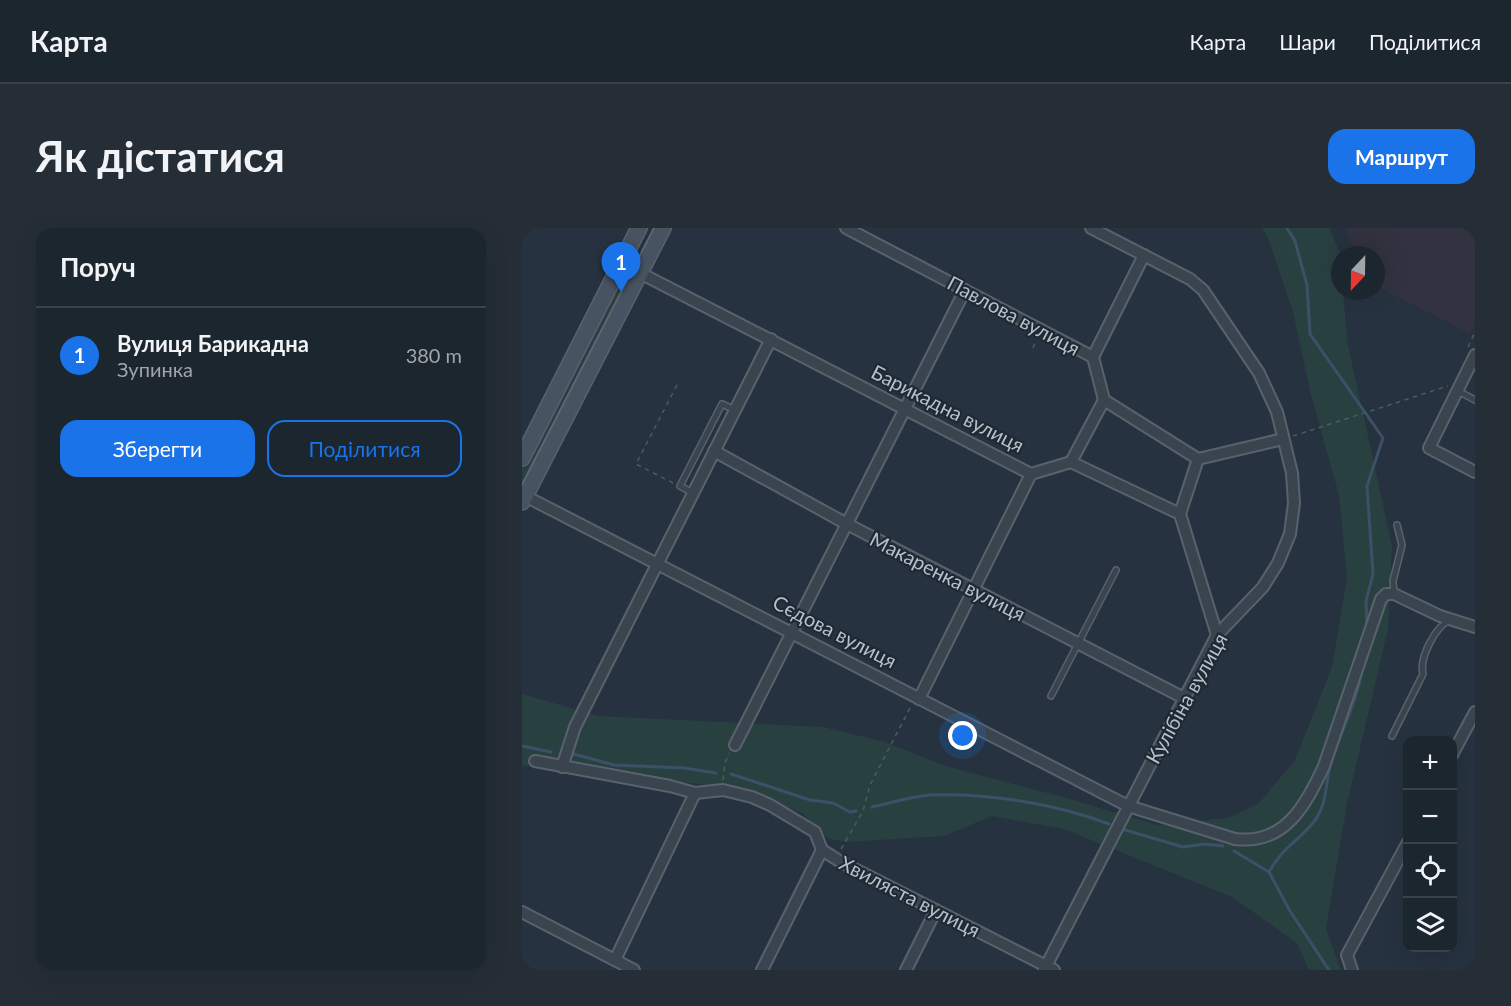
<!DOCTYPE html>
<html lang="uk">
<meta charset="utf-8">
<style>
:root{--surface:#1c262f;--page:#252e37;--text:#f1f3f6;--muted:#a0a5aa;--line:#3a434b;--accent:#1a73e8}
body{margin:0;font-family:Lato,sans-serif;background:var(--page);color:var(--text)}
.controls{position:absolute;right:18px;bottom:18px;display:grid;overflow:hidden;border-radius:12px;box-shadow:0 6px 24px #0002}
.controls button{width:54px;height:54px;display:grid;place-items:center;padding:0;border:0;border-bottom:2px solid var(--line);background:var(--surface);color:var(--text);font:30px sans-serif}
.compass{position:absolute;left:809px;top:18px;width:54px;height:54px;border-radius:50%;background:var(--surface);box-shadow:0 6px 24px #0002;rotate:202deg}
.you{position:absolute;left:441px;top:508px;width:21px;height:21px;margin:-15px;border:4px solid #fff;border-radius:50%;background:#1a73e8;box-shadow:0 0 0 9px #1a73e833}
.badge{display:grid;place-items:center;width:39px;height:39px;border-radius:50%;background:var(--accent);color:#fff;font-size:20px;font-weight:700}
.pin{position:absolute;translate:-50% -50px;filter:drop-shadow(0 2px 3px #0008)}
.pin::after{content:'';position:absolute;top:32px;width:21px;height:18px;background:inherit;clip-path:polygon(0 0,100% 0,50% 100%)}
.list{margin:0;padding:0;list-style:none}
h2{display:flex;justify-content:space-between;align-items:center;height:78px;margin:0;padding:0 24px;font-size:26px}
h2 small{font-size:20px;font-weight:400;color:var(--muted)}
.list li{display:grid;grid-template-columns:39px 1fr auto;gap:18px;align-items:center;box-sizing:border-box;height:96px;padding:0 24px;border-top:2px solid var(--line)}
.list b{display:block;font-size:22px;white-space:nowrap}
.list p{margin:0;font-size:20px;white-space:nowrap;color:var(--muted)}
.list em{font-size:20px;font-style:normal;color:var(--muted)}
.actions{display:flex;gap:12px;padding:18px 24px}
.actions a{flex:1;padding:14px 0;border:2px solid var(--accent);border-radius:18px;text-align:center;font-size:21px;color:var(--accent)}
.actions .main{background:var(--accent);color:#fff}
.icon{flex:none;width:33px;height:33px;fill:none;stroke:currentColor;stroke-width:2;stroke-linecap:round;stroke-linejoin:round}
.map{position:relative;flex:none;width:953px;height:742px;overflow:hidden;border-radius:18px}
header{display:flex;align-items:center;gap:36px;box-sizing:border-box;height:84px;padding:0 30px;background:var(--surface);border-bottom:2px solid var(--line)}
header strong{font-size:28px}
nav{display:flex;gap:33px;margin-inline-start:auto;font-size:21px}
.intro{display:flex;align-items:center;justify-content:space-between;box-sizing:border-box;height:144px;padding:0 36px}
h1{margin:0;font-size:42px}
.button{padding:15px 27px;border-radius:18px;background:var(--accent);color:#fff;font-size:21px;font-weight:700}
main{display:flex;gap:36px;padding:0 36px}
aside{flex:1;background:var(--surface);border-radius:18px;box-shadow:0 6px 24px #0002}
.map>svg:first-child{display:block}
.medical{fill:#333240}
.green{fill:#294041}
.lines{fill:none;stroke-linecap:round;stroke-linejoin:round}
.stream{stroke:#3c5067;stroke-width:3}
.lane-casing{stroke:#58626d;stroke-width:8}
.street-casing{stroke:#58626d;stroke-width:14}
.secondary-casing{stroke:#58626d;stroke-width:18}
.path{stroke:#485d5f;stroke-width:1.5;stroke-dasharray:4.5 4.5;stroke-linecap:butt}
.lane{stroke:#3a444f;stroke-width:5}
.street{stroke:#3a444f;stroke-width:10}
.secondary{stroke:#485362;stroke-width:15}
.tram{stroke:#5c6876;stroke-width:1.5}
.labels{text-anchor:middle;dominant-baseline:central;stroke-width:4.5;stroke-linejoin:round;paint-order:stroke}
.street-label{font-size:20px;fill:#b7bfca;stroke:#1f2934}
</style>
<header>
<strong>Карта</strong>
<nav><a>Карта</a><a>Шари</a><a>Поділитися</a></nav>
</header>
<div class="intro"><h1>Як дістатися</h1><a class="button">Маршрут</a></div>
<main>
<aside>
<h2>Поруч<small></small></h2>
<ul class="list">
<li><span class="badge">1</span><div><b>Вулиця Барикадна</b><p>Зупинка</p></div><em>380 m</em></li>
</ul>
<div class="actions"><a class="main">Зберегти</a><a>Поділитися</a></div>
</aside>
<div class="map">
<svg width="953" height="742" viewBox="0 0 953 742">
<rect width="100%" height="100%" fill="#26323f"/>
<path class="medical" d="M 823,0 L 953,0 L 953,95 L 948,106 L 854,58 L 854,27 L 833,27 Z"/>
<g class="green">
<path d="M 740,0 L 807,0 L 818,25 L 818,63 L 821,63 L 825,112 L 870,318 L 866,401 L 825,576 L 804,701 L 819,742 L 787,742 L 775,715 L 710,669 L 542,601 L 470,588 L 422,608 L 323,614 L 305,610 L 280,585 L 217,561 L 135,551 L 50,535 L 0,538 L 0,466 L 76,488 L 301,499 L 363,514 L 423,538 L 541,569 L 635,597 L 706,590 L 737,575 L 773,532 L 810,439 L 825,350 L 817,267 L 789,167 L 771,84 L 746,10 Z"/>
<path d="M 100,40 L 114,46 L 0,262 L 0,235 Z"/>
</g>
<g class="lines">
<g class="stream">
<path d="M 765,0 L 773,13 L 785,57 L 788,106 L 861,210 L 845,258 L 851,346 L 844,373 L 845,399"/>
<path d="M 0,518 L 29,524"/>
<path d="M 48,525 L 92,537 L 162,540 L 194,545"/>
<path d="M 209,546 L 288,572 L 311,575 L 328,584 L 334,583"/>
<path d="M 350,579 C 369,575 390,568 409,567 C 466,565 535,576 587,596"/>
<path d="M 603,602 L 661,619 L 683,616 L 701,618"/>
<path d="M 712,623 L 747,644 L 768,683 L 807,742"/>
<path d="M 747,644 C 760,620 774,615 790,596 C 805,579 803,559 808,539 C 817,506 835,476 840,441"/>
</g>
<defs>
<g id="lane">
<path d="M 936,163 L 953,172"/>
<path d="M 171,265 L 158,258 L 200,176 L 213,182"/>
<path d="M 872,366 L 871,353 L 880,317 L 875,297"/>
<path d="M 529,468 L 594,342"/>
<path d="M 870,508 L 901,446 C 897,430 913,399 928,392"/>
</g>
<g id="street">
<path d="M 324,0 L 571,129 L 582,172 L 676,231 L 761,211"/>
<path d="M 118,45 L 509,246 L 549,234 L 658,286 L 695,407"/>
<path d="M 953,127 L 907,220 L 953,244"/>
<path d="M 571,129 L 622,27"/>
<path d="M 192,223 L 325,296 L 662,470"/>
<path d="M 549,234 L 582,172"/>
<path d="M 3,268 L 606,578 L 713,611 C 763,617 783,578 802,538 L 859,371 L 864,366 L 872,366 L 918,388 L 953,399"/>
<path d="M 658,286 L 676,231"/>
<path d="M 397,471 L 509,246"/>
<path d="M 213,517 L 443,62"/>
<path d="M 930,527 L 953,484"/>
<path d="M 13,533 L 148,558 L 173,565 L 201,562 L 230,569 L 248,577 L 293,604 L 300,622 L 319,634 L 532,742"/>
<path d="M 40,539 L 53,499 L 249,111"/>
<path d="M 0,684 L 112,742"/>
<path d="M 93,732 L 173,565"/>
<path d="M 240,742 L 300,622"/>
<path d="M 384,742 L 414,682"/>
<path d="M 522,742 L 695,407 L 741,359 L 756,335 L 768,306 L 772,275 L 770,245 L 755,184 L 737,145 L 681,62 L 668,51 L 569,0"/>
<path d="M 830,742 L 825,727 L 886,614"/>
</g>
<g id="secondary">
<path d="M 0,230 L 117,0"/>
<path d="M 0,274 L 141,0"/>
</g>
</defs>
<use href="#lane" class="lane-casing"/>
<use href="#street" class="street-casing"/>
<use href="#secondary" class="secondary-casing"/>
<g class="path">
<path d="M 946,119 L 953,104"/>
<path d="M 511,120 L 514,112"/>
<path d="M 771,208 L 926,158"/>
<path d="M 151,255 L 114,236 L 157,153"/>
<path d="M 201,552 L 203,535 L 207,525"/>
<path d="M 319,621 L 341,583 L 348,557 L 389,478"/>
</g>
<use href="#lane" class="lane"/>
<use href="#street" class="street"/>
<use href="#secondary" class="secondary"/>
<path class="tram" d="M 0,257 L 132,0"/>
</g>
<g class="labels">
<g class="street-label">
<text transform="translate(492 87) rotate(28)">Павлова вулиця</text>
<text transform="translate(426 180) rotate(27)">Барикадна вулиця</text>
<text transform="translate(426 348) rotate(27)">Макаренка вулиця</text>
<text transform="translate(313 403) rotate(27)">Сєдова вулиця</text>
<text transform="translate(664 470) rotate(-61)">Кулібіна вулиця</text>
<text transform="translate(388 668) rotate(27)">Хвиляста вулиця</text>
</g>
</g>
</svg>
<div class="controls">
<button>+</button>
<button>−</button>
<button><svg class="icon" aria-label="locate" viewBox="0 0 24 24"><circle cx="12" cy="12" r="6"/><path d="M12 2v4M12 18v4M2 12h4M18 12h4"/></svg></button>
<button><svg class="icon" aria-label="layers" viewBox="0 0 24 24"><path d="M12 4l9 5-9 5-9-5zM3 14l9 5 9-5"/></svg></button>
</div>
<svg class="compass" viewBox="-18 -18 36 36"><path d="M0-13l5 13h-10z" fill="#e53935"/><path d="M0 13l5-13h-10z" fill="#a0a5aa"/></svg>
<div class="you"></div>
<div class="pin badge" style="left:99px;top:64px">1</div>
</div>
</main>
